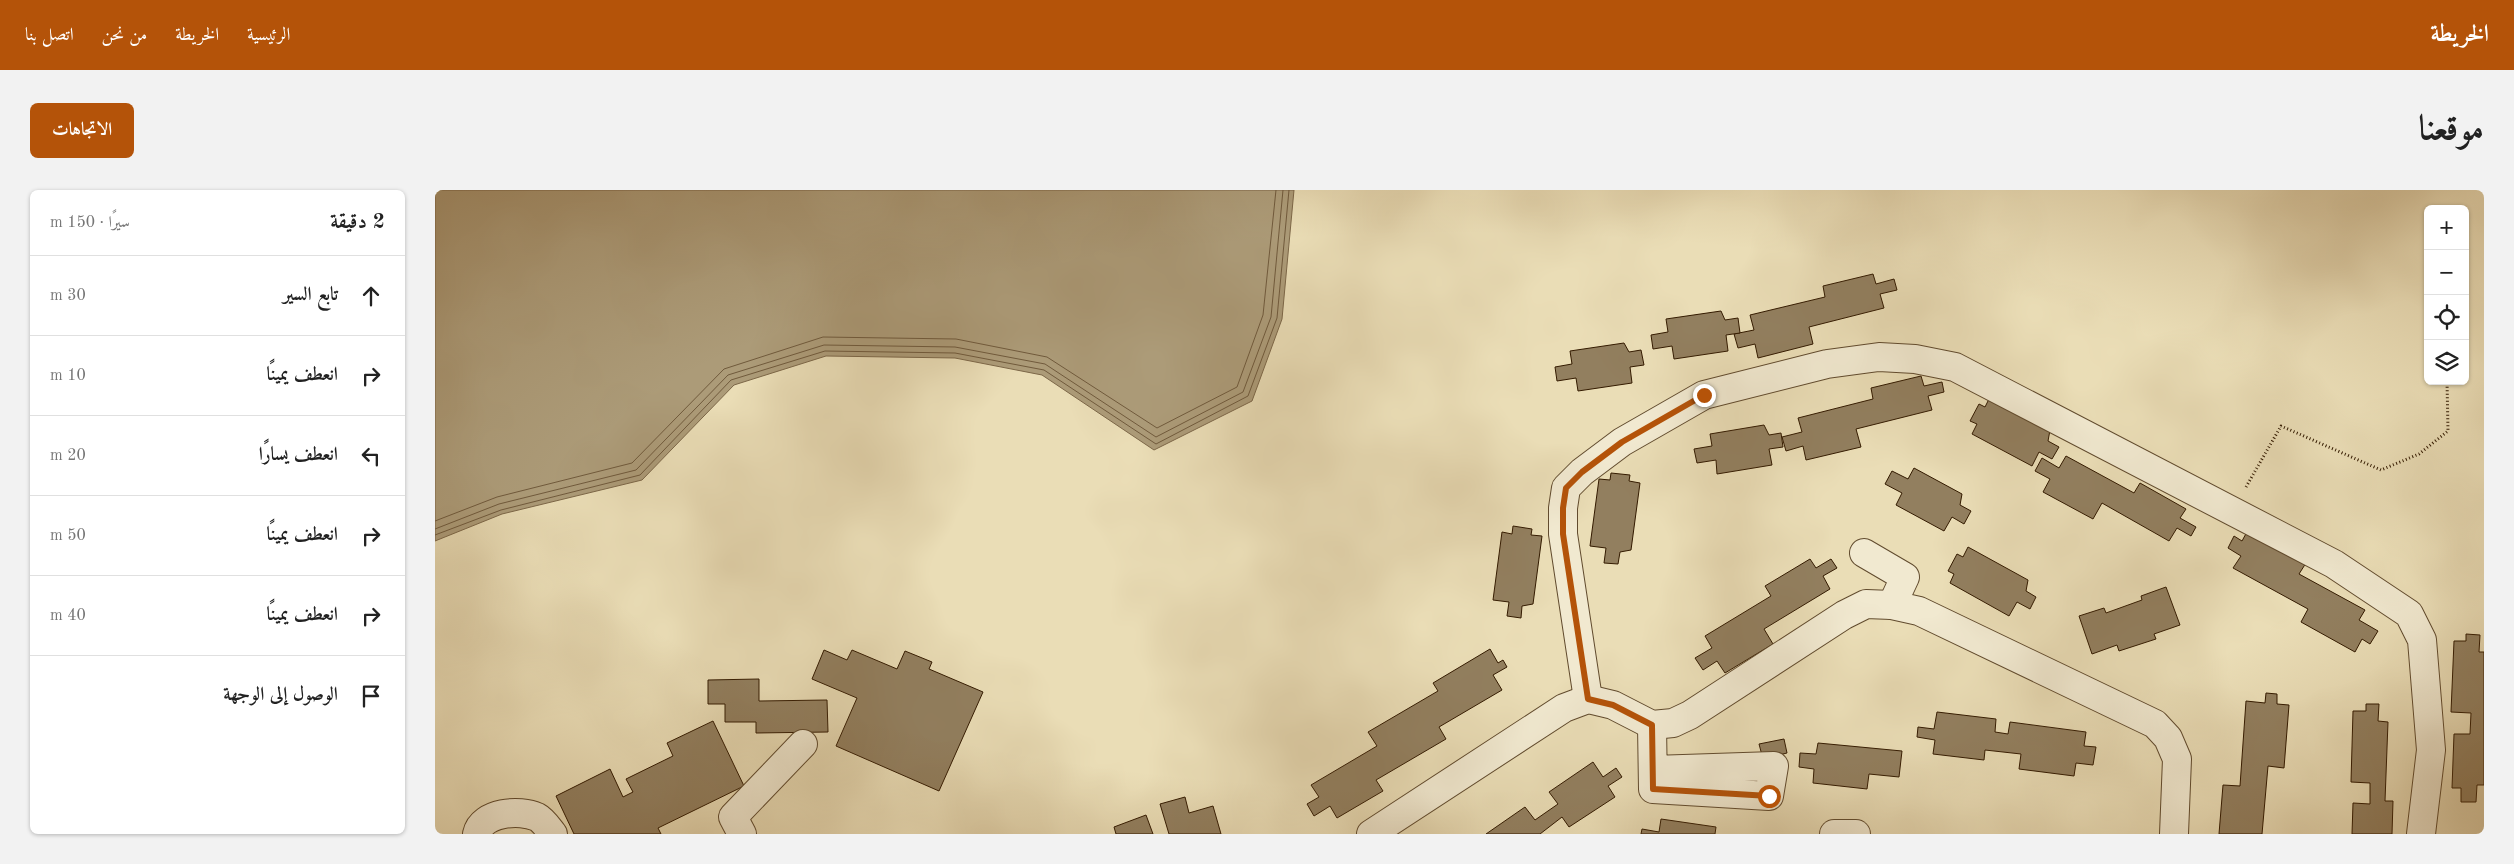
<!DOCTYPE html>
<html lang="ar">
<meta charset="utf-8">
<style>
:root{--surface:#fff;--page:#f2f2f2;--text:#222;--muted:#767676;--line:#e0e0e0;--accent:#b45309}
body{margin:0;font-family:"Old Standard TT",Amiri,serif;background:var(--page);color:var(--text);direction:rtl}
.controls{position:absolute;right:15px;top:15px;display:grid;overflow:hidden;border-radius:8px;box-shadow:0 1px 4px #0004}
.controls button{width:45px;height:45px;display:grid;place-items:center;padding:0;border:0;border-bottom:1px solid var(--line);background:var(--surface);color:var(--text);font:25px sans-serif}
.stop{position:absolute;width:15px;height:15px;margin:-11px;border:4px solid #b45309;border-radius:50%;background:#fff}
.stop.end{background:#b45309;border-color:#fff;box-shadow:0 1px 5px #0008}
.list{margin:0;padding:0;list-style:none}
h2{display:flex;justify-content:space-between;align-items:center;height:65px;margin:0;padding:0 20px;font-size:21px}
h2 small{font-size:16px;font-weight:400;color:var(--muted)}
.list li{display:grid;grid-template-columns:32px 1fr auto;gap:15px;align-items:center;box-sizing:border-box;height:80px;padding:0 20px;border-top:1px solid var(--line)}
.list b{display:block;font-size:19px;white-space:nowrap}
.list em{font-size:16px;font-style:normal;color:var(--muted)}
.icon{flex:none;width:28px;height:28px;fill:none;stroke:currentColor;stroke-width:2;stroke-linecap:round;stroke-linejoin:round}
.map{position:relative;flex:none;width:2049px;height:644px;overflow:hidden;direction:ltr;border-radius:8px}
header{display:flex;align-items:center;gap:30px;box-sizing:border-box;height:70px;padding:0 25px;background:var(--accent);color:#fff}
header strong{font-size:24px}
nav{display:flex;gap:28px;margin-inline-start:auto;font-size:18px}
.intro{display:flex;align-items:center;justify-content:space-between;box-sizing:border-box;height:120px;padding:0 30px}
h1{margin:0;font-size:35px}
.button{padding:12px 22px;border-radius:8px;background:var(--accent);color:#fff;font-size:18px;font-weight:700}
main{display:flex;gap:30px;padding:0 30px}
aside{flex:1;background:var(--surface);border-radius:8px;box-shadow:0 1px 4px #0004}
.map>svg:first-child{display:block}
.water{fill:#ac9b78;stroke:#7c6748}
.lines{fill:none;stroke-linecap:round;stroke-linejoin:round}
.shore{stroke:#705a3c;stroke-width:1}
.building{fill:#927f5f;stroke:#331a00}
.street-casing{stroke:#614b2e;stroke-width:30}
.path{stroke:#331a00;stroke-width:3;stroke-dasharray:1 2.5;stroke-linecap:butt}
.street{stroke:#f1e9d0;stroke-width:28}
.route{stroke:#b45309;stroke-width:6}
</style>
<header>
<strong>الخريطة</strong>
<nav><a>الرئيسية</a><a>الخريطة</a><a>من نحن</a><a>اتصل بنا</a></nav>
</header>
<div class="intro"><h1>موقعنا</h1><a class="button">الاتجاهات</a></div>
<main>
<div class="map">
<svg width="2049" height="644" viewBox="0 0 2049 644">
<rect width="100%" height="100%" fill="#eaddb6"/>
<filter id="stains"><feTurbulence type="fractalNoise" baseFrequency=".004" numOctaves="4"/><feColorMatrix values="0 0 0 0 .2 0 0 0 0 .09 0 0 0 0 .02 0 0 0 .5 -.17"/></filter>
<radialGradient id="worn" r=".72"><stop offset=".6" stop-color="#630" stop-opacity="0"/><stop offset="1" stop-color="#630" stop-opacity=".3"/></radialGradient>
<path class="water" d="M 0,0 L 859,0 L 847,129 L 817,211 L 719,260 L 607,185 L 520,168 L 391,166 L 299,195 L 207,290 L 67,324 L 0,351 Z"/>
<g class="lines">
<g class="shore">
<path d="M 0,331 L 62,307 L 197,273 L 289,179 L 388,147 L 521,149 L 612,167 L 722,238 L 802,197 L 828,125 L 841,0"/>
<path d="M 0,339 L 64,314 L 201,280 L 293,185 L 389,155 L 520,157 L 610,174 L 721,247 L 808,202 L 836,127 L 848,0"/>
<path d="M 0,345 L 66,320 L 205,285 L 296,190 L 390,161 L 520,163 L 609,180 L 721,254 L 813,206 L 842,128 L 854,0"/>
</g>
</g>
<g class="building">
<path d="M 1438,84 L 1441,94 L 1459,89 L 1462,100 L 1445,104 L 1449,118 L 1374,137 L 1378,154 L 1323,168 L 1320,154 L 1303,158 L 1299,144 L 1319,140 L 1315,125 L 1390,107 L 1388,96 Z"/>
<path d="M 1286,121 L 1290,130 L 1303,128 L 1305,143 L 1291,145 L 1293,161 L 1239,169 L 1237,156 L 1218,159 L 1216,145 L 1233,142 L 1231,129 Z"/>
<path d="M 1189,153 L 1194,162 L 1206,160 L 1209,175 L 1195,177 L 1197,193 L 1143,201 L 1141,188 L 1122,191 L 1120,177 L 1137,174 L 1135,161 Z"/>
<path d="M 1486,186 L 1489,196 L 1507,192 L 1509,202 L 1493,206 L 1497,220 L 1421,239 L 1426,257 L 1371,270 L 1368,256 L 1351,261 L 1347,247 L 1367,242 L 1363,228 L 1438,209 L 1436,198 Z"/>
<path d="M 1555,207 L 1615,240 L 1613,251 L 1624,257 L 1617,269 L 1604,262 L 1597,276 L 1537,244 L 1542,234 L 1535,231 L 1544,214 L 1550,217 Z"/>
<path d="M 1329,235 L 1334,245 L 1346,243 L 1348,257 L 1334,259 L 1337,275 L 1282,284 L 1281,270 L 1262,273 L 1259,259 L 1277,256 L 1275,244 Z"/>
<path d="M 1631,266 L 1699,303 L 1705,293 L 1751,319 L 1745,328 L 1761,337 L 1756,346 L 1742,338 L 1734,351 L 1667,313 L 1658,329 L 1608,302 L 1615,289 L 1600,281 L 1607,268 L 1624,278 Z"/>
<path d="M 1479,278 L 1527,304 L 1525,315 L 1536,321 L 1529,334 L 1517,327 L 1509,341 L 1461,315 L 1467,303 L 1450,294 L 1457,281 L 1473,289 Z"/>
<path d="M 1176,283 L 1195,285 L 1194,291 L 1205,293 L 1196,360 L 1185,362 L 1183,374 L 1169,373 L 1171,358 L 1155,356 L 1164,289 L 1175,290 Z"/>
<path d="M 1078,336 L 1097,339 L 1096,345 L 1107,346 L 1098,414 L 1087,416 L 1086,428 L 1072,426 L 1074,412 L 1058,410 L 1067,342 L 1077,344 Z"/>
<path d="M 1813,340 L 1871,373 L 1864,384 L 1930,420 L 1924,430 L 1943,441 L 1935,454 L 1927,449 L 1920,462 L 1866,432 L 1873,419 L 1798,378 L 1806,366 L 1793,358 L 1799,346 L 1807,351 Z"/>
<path d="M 1533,357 L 1593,390 L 1591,401 L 1601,407 L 1595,419 L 1582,412 L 1574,426 L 1515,393 L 1519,384 L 1513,381 L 1522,364 L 1528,367 Z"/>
<path d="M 1375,369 L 1381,378 L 1396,369 L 1402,378 L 1388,386 L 1395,399 L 1329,439 L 1338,454 L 1290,483 L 1282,471 L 1268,480 L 1260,468 L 1277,458 L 1270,446 L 1336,406 L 1330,396 Z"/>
<path d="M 1731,397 L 1745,435 L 1719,444 L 1721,449 L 1684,461 L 1682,455 L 1657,464 L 1644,426 L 1669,418 L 1671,423 L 1707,410 L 1706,406 Z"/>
<path d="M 2031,444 L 2045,445 L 2044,462 L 2049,462 L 2049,595 L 2042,595 L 2041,612 L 2026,612 L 2026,598 L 2017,598 L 2019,544 L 2035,544 L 2036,523 L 2016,522 L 2019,451 L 2031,451 Z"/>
<path d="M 1055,459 L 1063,473 L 1068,470 L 1072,477 L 1058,485 L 1067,500 L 1004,537 L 1011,549 L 941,590 L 948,601 L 902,628 L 895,616 L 879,626 L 872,614 L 884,607 L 876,595 L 942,556 L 933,542 L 1003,501 L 998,493 Z"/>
<path d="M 389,460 L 412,470 L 417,460 L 462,479 L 470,461 L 497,472 L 494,479 L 548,502 L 504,601 L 401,556 L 422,508 L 377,489 Z"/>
<path d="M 324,489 L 324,511 L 392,510 L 393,542 L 321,543 L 321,532 L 290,532 L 290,514 L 273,514 L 273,490 Z"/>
<path d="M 1831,503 L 1842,504 L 1842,514 L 1854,515 L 1849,578 L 1833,576 L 1827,644 L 1784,644 L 1788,595 L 1805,596 L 1811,511 L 1830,513 Z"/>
<path d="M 1931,514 L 1944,514 L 1943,531 L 1953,532 L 1950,611 L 1958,611 L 1957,644 L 1917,644 L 1918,613 L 1935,614 L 1935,593 L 1916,592 L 1918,521 L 1931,521 Z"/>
<path d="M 1502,522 L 1561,529 L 1560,542 L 1573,544 L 1575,532 L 1651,542 L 1649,556 L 1661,557 L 1658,575 L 1641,573 L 1639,586 L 1584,579 L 1586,564 L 1550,560 L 1549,570 L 1498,564 L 1500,550 L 1482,547 L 1483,537 L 1499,539 Z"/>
<path d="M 278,531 L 309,596 L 223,638 L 226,644 L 139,644 L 121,606 L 175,579 L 188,607 L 198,602 L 191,589 L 238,566 L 232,553 Z"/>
<path d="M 1349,549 L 1352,563 L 1328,569 L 1324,554 Z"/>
<path d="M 1383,553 L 1467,561 L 1464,587 L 1434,584 L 1432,599 L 1378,593 L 1379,579 L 1364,577 L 1365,563 L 1381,564 Z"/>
<path d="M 1158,572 L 1168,587 L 1181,578 L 1187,587 L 1173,596 L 1180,607 L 1134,637 L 1127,627 L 1105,644 L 1051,644 L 1090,617 L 1100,630 L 1123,614 L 1114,602 Z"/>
<path d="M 750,607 L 754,623 L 778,616 L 786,644 L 734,644 L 725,614 Z"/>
<path d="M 711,625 L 718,644 L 681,644 L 679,637 Z"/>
<path d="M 1226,629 L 1281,637 L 1280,644 L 1206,644 L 1207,639 L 1224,642 Z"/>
</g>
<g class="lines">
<defs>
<g id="street">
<path d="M 1429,363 L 1470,387 L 1457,415"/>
<path d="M 1153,509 L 1128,344 L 1128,318 L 1131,298 L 1147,282 L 1187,252 L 1269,205 L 1392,174 L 1444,167 L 1480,169 L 1520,177 L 1899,374 L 1974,424 L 1987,450 L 1996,560 L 1986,644"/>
<path d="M 1217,535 L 1218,599 L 1334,606 L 1339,576 L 1218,580"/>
<path d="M 42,644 C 47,622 85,619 102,627 C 108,630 114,639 118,644"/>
<path d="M 307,644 L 298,627 L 368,554"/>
<path d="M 936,644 L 1129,518 L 1153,509 L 1178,515 L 1217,535 L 1238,533 L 1255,525 L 1409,425 L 1431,414 L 1457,415 L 1484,421 L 1720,534 L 1733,548 L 1742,569 L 1739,644"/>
<path d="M 1399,644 L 1421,644"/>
</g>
</defs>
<use href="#street" class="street-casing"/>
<path class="path" d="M 1811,297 L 1846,236 L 1946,280 L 1984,264 L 2013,241 L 2012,191"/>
<use href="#street" class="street"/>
</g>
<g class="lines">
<path class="route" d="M 1269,205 L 1187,252 L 1147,282 L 1131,298 L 1128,318 L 1128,344 L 1153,509 L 1178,515 L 1217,535 L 1218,599 L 1334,606"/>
</g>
<rect width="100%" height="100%" filter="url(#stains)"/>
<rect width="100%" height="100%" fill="url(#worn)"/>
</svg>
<div class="controls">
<button>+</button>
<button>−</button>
<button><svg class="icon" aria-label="locate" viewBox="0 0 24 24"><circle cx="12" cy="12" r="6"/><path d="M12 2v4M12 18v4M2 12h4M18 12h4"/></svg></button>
<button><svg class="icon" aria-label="layers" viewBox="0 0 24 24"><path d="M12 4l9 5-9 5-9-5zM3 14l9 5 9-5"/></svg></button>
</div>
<div class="stop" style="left:1334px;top:606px"></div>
<div class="stop end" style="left:1269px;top:205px"></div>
</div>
<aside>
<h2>2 دقيقة<small>سيرًا · 150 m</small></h2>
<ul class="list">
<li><svg class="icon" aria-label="ahead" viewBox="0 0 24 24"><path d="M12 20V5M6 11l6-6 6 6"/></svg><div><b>تابع السير</b></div><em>30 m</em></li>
<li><svg class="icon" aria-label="right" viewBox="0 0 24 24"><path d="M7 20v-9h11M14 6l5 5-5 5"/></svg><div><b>انعطف يمينًا</b></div><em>10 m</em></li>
<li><svg class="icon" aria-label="left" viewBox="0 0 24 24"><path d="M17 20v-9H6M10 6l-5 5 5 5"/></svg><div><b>انعطف يسارًا</b></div><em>20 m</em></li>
<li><svg class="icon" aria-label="right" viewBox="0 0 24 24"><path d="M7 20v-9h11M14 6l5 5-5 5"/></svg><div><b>انعطف يمينًا</b></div><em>50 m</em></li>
<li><svg class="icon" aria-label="right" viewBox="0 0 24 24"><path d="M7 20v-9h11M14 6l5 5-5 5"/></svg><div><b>انعطف يمينًا</b></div><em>40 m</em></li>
<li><svg class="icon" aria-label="arrive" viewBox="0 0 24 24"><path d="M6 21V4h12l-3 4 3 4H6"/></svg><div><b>الوصول إلى الوجهة</b></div></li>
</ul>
</aside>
</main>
